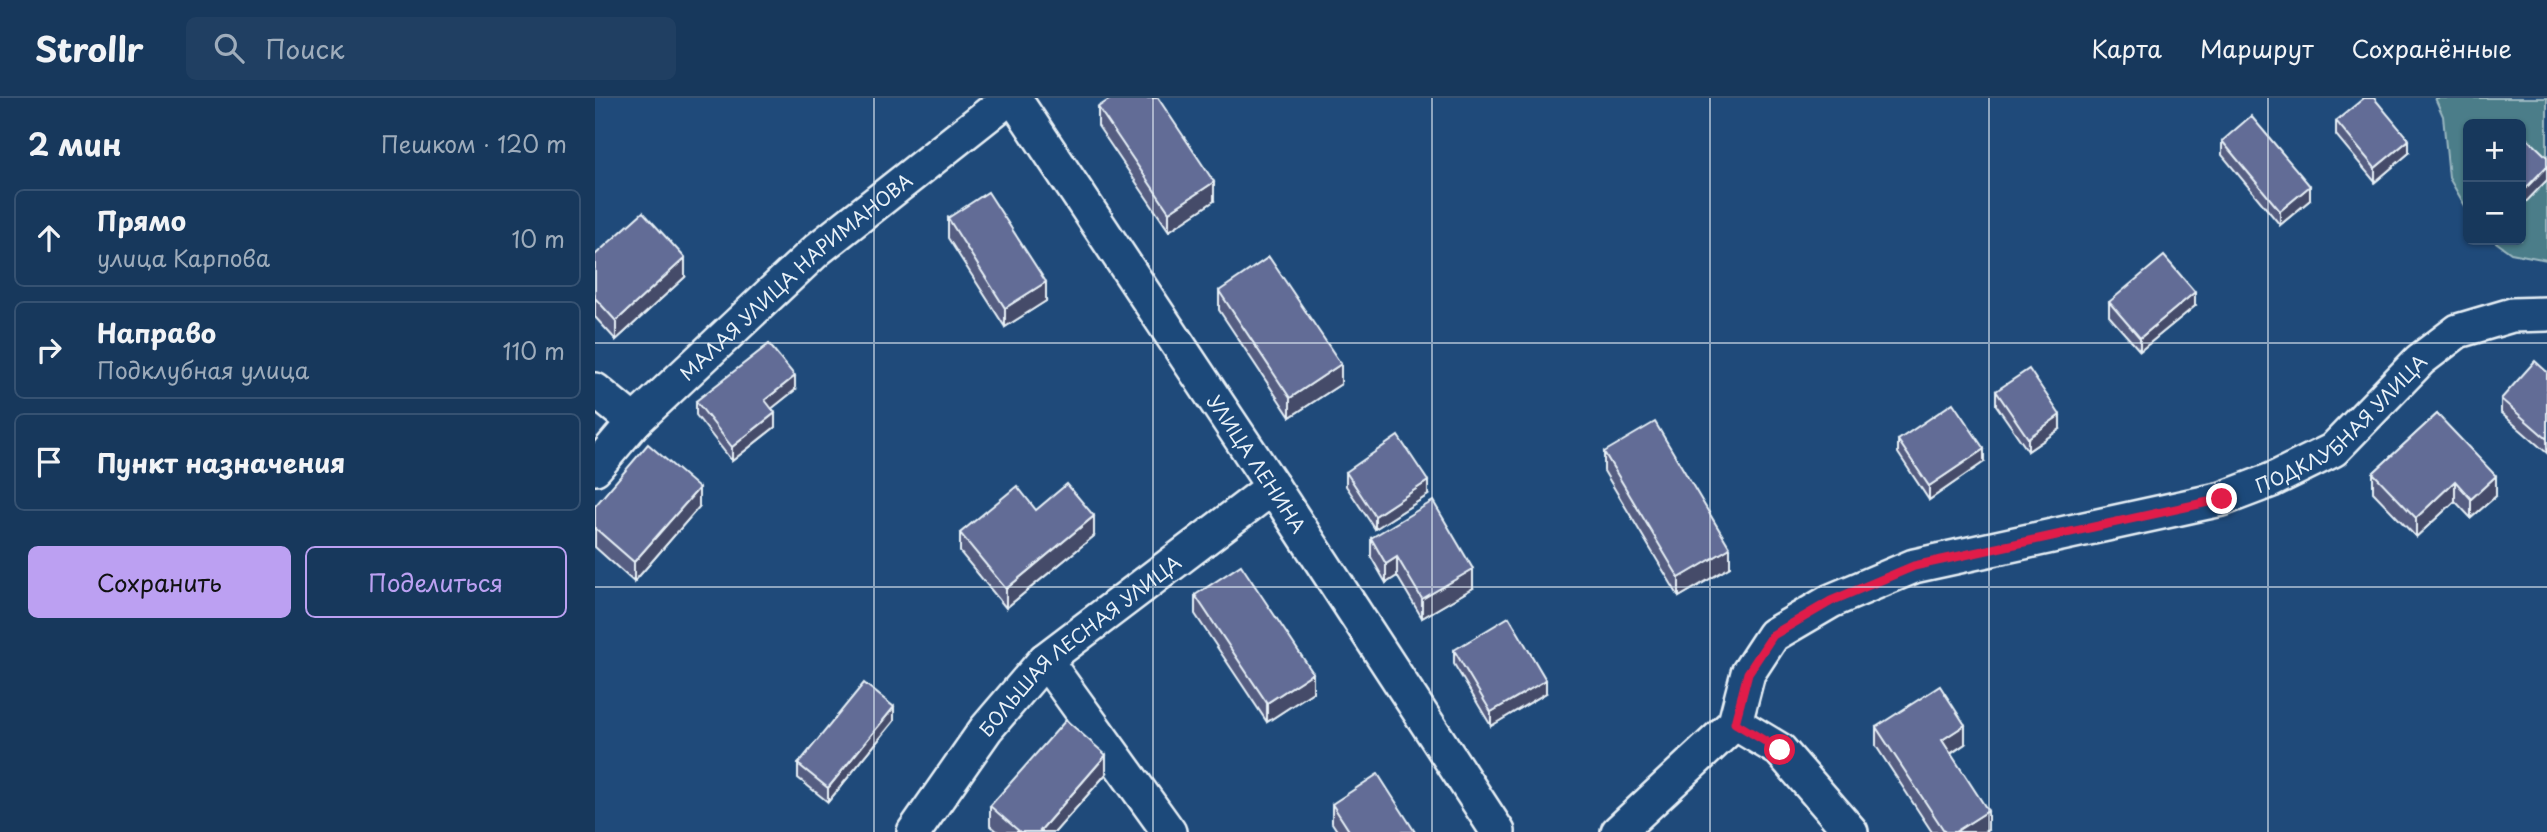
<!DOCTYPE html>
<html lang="ru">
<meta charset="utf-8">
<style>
:root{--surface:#17385c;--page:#203f62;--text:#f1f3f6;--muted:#9eacbb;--line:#365272;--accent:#bca0f2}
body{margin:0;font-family:"Playpen Sans",sans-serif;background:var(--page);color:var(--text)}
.controls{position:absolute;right:21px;top:21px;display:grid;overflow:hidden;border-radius:10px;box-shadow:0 2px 5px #0004}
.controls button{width:63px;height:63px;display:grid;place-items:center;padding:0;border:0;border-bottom:2px solid var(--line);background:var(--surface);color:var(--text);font:35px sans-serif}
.stop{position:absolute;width:21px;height:21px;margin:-16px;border:5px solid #e11d48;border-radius:50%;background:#fff}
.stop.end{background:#e11d48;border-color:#fff;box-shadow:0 2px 7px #0008}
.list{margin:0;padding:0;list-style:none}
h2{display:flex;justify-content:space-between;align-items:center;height:91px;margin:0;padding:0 28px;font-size:30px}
h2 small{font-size:23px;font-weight:400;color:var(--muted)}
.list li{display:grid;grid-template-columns:46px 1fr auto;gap:21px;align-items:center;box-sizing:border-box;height:98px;margin:0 14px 14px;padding:0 14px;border:2px solid var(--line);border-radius:10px}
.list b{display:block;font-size:26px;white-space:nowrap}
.list p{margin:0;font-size:23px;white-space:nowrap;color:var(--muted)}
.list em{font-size:23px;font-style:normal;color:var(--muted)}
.actions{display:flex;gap:14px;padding:21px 28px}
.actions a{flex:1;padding:16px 0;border:2px solid var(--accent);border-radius:10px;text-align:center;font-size:24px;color:var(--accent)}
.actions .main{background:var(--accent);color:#111}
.icon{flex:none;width:38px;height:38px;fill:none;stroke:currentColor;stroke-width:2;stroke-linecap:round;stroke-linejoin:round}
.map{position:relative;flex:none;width:1952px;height:734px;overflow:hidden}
header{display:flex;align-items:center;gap:42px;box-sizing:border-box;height:98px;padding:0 35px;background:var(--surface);border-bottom:2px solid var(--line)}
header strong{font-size:33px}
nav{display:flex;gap:38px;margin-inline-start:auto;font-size:24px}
.search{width:490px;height:63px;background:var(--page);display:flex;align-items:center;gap:18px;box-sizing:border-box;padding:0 24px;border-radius:10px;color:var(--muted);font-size:26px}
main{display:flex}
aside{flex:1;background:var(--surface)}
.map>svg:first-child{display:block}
.green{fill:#4c7d89;stroke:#9ab7c0;stroke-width:2}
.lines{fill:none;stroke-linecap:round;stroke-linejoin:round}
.minor-casing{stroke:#e8f1f8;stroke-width:38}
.minor{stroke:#1f4a7a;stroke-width:33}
.wall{fill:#545d81;stroke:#e8f1f8;stroke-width:2}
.shaded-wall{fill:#454c69;stroke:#e8f1f8;stroke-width:2}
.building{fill:#626c96;stroke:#e8f1f8;stroke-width:2}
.route{stroke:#e11d48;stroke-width:9}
.grid{fill:none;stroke:#e8f1f8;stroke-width:2;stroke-opacity:0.55}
.labels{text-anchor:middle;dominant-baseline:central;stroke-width:6;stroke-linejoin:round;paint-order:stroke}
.street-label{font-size:19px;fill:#e8f1f8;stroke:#1f4a7a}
</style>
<header>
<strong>Strollr</strong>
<div class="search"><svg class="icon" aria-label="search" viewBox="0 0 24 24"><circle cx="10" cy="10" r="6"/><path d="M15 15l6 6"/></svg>Поиск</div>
<nav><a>Карта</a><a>Маршрут</a><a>Сохранённые</a></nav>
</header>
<main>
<aside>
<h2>2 мин<small>Пешком · 120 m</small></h2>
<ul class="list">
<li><svg class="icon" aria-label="ahead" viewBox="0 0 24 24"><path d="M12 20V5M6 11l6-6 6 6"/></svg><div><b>Прямо</b><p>улица Карпова</p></div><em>10 m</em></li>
<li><svg class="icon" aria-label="right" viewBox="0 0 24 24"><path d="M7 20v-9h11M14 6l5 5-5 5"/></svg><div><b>Направо</b><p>Подклубная улица</p></div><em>110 m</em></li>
<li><svg class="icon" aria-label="arrive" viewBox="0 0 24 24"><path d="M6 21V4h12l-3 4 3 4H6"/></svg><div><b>Пункт назначения</b></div></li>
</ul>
<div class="actions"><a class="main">Сохранить</a><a>Поделиться</a></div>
</aside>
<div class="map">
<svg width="1952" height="734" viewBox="0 0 1952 734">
<rect width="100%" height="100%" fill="#1f4a7a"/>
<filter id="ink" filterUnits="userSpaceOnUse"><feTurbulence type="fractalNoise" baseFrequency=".0143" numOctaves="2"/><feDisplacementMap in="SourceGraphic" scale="14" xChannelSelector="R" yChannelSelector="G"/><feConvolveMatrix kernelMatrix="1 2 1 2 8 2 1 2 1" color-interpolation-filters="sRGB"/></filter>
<g filter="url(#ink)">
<path class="green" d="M 1840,0 L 1952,0 L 1952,162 L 1916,155 L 1898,142 L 1926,142 L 1926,26 L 1873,26 L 1873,113 L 1854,80 L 1848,18 Z"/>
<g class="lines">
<defs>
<g id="minor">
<path id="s1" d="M 419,0 L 678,389 L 903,734"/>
<path d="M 0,292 L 39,324"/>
<path id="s2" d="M 0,370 L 39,324 L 223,151 L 414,0"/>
<path d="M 450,562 L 574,734"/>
<path d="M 1140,625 L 1185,652 L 1256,734"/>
<path id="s3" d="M 319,734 L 391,631 L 450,562 L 678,389"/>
<path id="s4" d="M 1023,734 L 1140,625 L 1153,575 L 1178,537 L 1236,503 L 1319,468 L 1627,401 L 1677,382 L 1738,352 L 1825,262 L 1863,233 L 1917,217 L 1952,216"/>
</g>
</defs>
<use href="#minor" class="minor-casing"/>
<use href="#minor" class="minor"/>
</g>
<g class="wall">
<path d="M 503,9 L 619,103 L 574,133 L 503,28 Z"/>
<path d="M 1741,23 L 1814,55 L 1780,84 L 1741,37 Z"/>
<path d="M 1627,43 L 1715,102 L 1685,127 L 1627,57 Z"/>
<path d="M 353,120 L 451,203 L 410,229 L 353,140 Z"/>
<path d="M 0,157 L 90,179 L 21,242 L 0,219 Z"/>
<path d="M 624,193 L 746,286 L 695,319 L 624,212 Z"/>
<path d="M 1514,204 L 1600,208 L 1545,253 L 1514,218 Z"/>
<path d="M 1952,274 L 1952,355 L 1906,315 L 1906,301 Z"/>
<path d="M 200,292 L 176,311 L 180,329 L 137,363 L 101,317 L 101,303 Z"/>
<path d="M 1401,293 L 1465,331 L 1433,353 L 1401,307 Z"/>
<path d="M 1842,316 L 1901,398 L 1876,420 L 1860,403 L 1821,439 L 1778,394 L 1778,375 Z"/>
<path d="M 1303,342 L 1389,364 L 1334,402 L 1303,355 Z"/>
<path d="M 1009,354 L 1135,469 L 1084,499 L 1009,373 Z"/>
<path d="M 751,374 L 833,397 L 780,431 L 751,388 Z"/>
<path d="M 0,408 L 104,409 L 39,484 L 0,449 Z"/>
<path d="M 441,412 L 499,438 L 411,510 L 365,454 L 365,435 Z"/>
<path d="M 776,440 L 878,490 L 827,520 L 802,478 L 791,485 L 776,459 Z"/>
<path d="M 600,497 L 718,594 L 672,624 L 600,516 Z"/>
<path d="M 859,552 L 951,595 L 896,628 L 859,566 Z"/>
<path d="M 299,623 L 233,704 L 203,680 L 203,666 Z"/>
<path d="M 1281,629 L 1370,646 L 1356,656 L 1393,732 L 1389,734 L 1337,734 L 1281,648 Z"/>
<path d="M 511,676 L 460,734 L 403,734 L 395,727 L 395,708 Z"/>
<path d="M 737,706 L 820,734 L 743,734 L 737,725 Z"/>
</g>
<g class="shaded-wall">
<path d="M 1814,42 L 1814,55 L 1780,84 L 1780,70 Z"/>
<path d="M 1952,68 L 1952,82 L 1926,109 L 1926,95 Z"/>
<path d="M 619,84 L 619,103 L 574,133 L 574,114 Z"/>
<path d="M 1715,88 L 1715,102 L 1685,127 L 1685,113 Z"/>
<path d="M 90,160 L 90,179 L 21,242 L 21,223 Z"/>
<path d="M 451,184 L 451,203 L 410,229 L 410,210 Z"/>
<path d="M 1600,194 L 1600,208 L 1545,253 L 1545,240 Z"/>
<path d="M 746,266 L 746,286 L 695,319 L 695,300 Z"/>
<path d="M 200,278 L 200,292 L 170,316 L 170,302 Z"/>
<path d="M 180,315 L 180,329 L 137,363 L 137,349 Z"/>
<path d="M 1465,317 L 1465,331 L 1433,353 L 1433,340 Z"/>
<path d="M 1389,351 L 1389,364 L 1334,402 L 1334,388 Z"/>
<path d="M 1901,378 L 1901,398 L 1876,420 L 1876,401 Z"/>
<path d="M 833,383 L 833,397 L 780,431 L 780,418 Z"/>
<path d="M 1860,383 L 1860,403 L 1821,439 L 1821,420 Z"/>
<path d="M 104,390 L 104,409 L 39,484 L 39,464 Z"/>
<path d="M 499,418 L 499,438 L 411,510 L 411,491 Z"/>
<path d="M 1135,450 L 1135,469 L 1084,499 L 1084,480 Z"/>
<path d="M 802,459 L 802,478 L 791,485 L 791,466 Z"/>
<path d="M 878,471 L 878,490 L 827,520 L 827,501 Z"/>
<path d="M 718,575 L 718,594 L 672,624 L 672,605 Z"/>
<path d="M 951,582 L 951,595 L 896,628 L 896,614 Z"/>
<path d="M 299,609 L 299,623 L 233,704 L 233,690 Z"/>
<path d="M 1370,627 L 1370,646 L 1347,661 L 1347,642 Z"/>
<path d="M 511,657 L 511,676 L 460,734 L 444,734 Z"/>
<path d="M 1393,713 L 1393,732 L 1389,734 L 1360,734 Z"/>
</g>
<g class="building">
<path d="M 517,0 L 563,0 L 619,84 L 574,114 L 503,9 Z"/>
<path d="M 1769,0 L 1779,0 L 1814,42 L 1780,70 L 1741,23 Z"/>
<path d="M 1656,18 L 1715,88 L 1685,113 L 1627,43 Z"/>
<path d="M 1930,38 L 1952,59 L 1952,68 L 1926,95 L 1926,43 Z"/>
<path d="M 393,94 L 451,184 L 410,210 L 353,120 Z"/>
<path d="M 48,114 L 90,160 L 21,223 L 0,200 L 0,157 Z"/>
<path d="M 1569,158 L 1600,194 L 1545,240 L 1514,204 Z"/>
<path d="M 674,159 L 746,266 L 695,300 L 624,193 Z"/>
<path d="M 174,246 L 200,278 L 170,302 L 180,315 L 137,349 L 101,303 Z"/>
<path d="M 1940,263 L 1952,274 L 1952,341 L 1906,301 Z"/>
<path d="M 1434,271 L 1465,317 L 1433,340 L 1401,293 Z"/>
<path d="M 1358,305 L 1389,351 L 1334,388 L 1303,342 Z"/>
<path d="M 1842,316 L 1901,378 L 1876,401 L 1860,383 L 1821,420 L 1778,375 Z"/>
<path d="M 1060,324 L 1135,450 L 1084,480 L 1009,354 Z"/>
<path d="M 803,338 L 833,383 L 780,418 L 751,374 Z"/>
<path d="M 53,346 L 104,390 L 39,464 L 0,430 L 0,408 Z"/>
<path d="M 472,386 L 499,418 L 411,491 L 365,435 L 422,388 L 441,412 Z"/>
<path d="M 838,403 L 878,471 L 827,501 L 802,459 L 791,466 L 776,440 Z"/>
<path d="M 646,467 L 718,575 L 672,605 L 600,497 Z"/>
<path d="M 914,519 L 951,582 L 896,614 L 859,552 Z"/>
<path d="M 269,585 L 299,609 L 233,690 L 203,666 Z"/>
<path d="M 1345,588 L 1370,627 L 1347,642 L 1393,713 L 1360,734 L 1350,734 L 1281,629 Z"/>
<path d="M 471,622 L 511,657 L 444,734 L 425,734 L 395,708 Z"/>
<path d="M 783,676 L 820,734 L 755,734 L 737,706 Z"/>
</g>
</g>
<g class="lines" filter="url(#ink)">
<path class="route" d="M 1185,652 L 1140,625 L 1153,575 L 1178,537 L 1236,503 L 1319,468 L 1627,401"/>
</g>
<path class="grid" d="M 279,0 L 279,734M 558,0 L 558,734M 837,0 L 837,734M 1115,0 L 1115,734M 1394,0 L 1394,734M 1673,0 L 1673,734M 0,245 L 1952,245M 0,489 L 1952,489"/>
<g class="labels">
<g class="street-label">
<text stroke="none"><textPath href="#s2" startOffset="278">МАЛАЯ УЛИЦА НАРИМАНОВА</textPath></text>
<text stroke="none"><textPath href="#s4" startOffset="873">ПОДКЛУБНАЯ УЛИЦА</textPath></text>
<text stroke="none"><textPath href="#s1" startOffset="439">УЛИЦА ЛЕНИНА</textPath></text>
<text stroke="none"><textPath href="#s3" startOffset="252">БОЛЬШАЯ ЛЕСНАЯ УЛИЦА</textPath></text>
</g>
</g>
</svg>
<div class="controls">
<button>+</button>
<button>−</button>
</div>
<div class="stop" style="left:1185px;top:652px"></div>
<div class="stop end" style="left:1627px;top:401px"></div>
</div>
</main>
